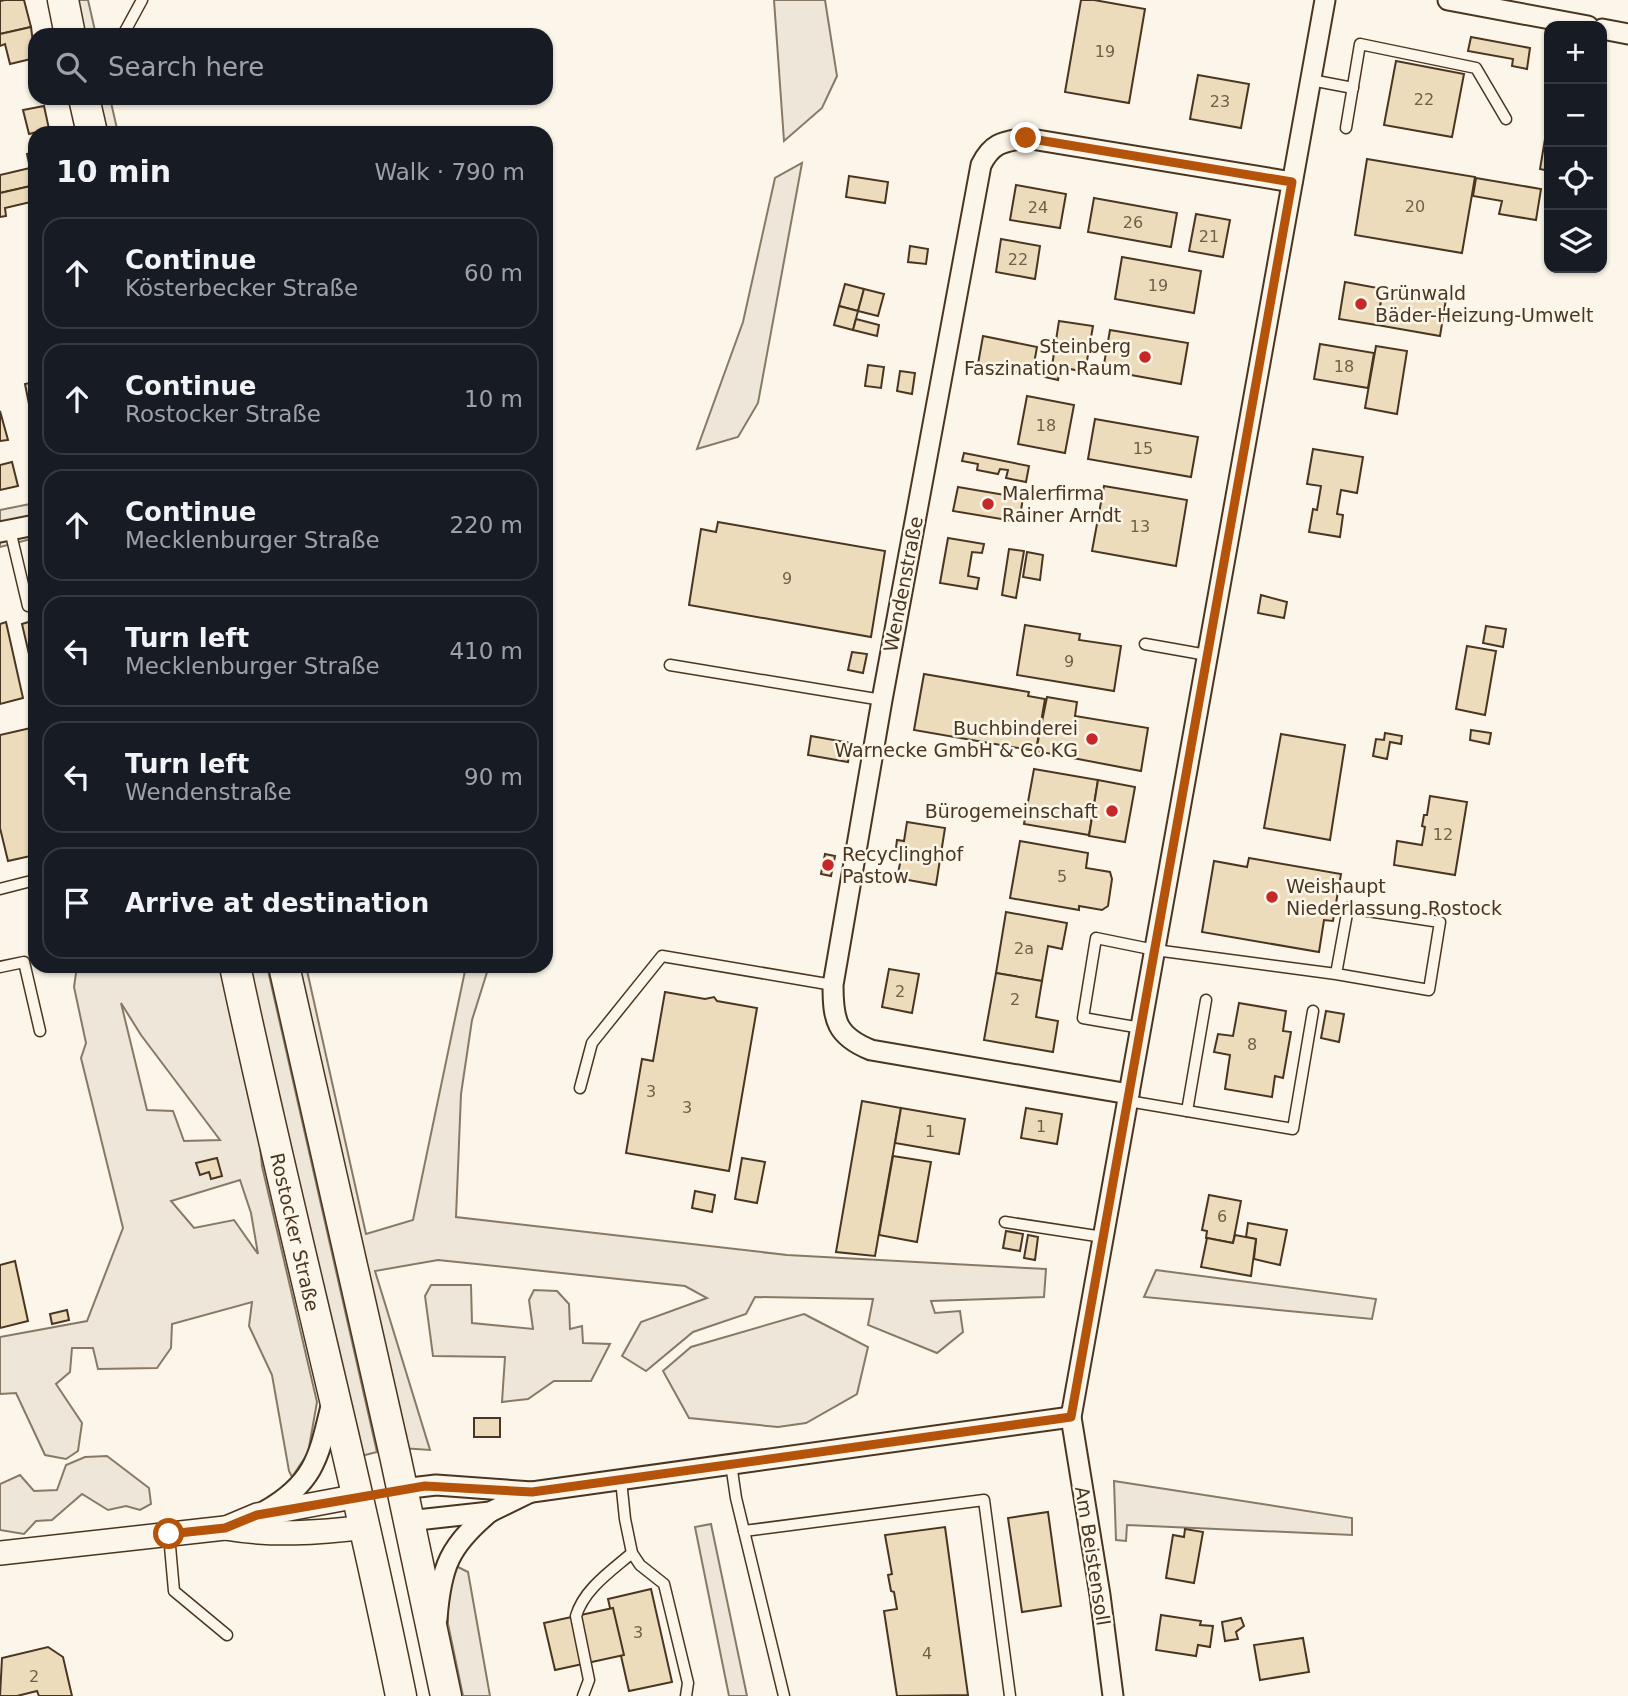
<!DOCTYPE html>
<meta charset="utf-8">
<style>
:root{--surface:#171b24;--page:#20242c;--text:#f1f3f6;--muted:#9ea1a6;--line:#363941}
body{margin:0;font-family:"DejaVu Sans",sans-serif;background:var(--page);color:var(--text)}
.controls{position:absolute;right:21px;top:21px;display:grid;overflow:hidden;border-radius:14px;box-shadow:0 2px 5px #0004}
.controls button{width:63px;height:63px;display:grid;place-items:center;padding:0;border:0;border-bottom:2px solid var(--line);background:var(--surface);color:var(--text);font:35px sans-serif}
.stop{position:absolute;width:21px;height:21px;margin:-16px;border:5px solid #b45309;border-radius:50%;background:#fff}
.stop.end{background:#b45309;border-color:#fff;box-shadow:0 2px 7px #0008}
.list{margin:0;padding:0;list-style:none}
h2{display:flex;justify-content:space-between;align-items:center;height:91px;margin:0;padding:0 28px;font-size:30px}
h2 small{font-size:23px;font-weight:400;color:var(--muted)}
.list li{display:grid;grid-template-columns:46px 1fr auto;gap:21px;align-items:center;box-sizing:border-box;height:112px;margin:0 14px 14px;padding:0 14px;border:2px solid var(--line);border-radius:21px}
.list b{display:block;font-size:26px;white-space:nowrap}
.list p{margin:0;font-size:23px;white-space:nowrap;color:var(--muted)}
.list em{font-size:23px;font-style:normal;color:var(--muted)}
.icon{flex:none;width:38px;height:38px;fill:none;stroke:currentColor;stroke-width:2;stroke-linecap:round;stroke-linejoin:round}
.map{position:relative;flex:none;width:1628px;height:1696px;overflow:hidden}
.search{position:absolute;background:var(--surface);box-shadow:0 2px 5px #0004;left:28px;top:28px;width:525px;height:77px;display:flex;align-items:center;gap:18px;box-sizing:border-box;padding:0 24px;border-radius:21px;color:var(--muted);font-size:26px}
.panel{position:absolute;background:var(--surface);box-shadow:0 2px 5px #0004;left:28px;top:126px;width:525px;height:847px;border-radius:21px}
.map>svg:first-child{display:block}
.green{fill:#ede6d9;stroke:#887966;stroke-width:2;fill-rule:evenodd}
.building{fill:#ecdcbc;stroke:#4a3520;stroke-width:2}
.lines{fill:none;stroke-linecap:round;stroke-linejoin:round}
.service-casing{stroke:#4a3520;stroke-width:13}
.minor-casing{stroke:#4a3520;stroke-width:23}
.tertiary-casing{stroke:#4a3520;stroke-width:26}
.primary-casing{stroke:#4a3520;stroke-width:33}
.service{stroke:#fbf6e9;stroke-width:10}
.minor{stroke:#fbf6e9;stroke-width:19}
.tertiary{stroke:#fbf6e9;stroke-width:23}
.primary{stroke:#fbf6e9;stroke-width:30}
.route{stroke:#b45309;stroke-width:9}
.poi-dot{fill:#c62828;stroke:#fbf6e9;stroke-width:2.5}
.labels{text-anchor:middle;dominant-baseline:central;stroke-width:5;stroke-linejoin:round;paint-order:stroke}
.number-label{font-size:16px;fill:#725f47}
.poi-label{font-size:19px;fill:#4a3520;stroke:#fbf6e9;text-anchor:start}
.street-label{font-size:19px;fill:#4a3520;stroke:#fbf6e9}
</style>
<div class="map">
<svg width="1628" height="1696" viewBox="0 0 1628 1696">
<rect width="100%" height="100%" fill="#fbf6e9"/>
<g class="green">
<path d="M 74,0 L 88,0 L 96,35 L 82,35 Z"/>
<path d="M 774,0 L 825,0 L 837,76 L 822,108 L 784,141 Z"/>
<path d="M 96,98 L 110,98 L 118,133 L 104,133 Z"/>
<path d="M 802,163 L 758,403 L 738,437 L 697,449 L 743,322 L 775,178 Z"/>
<path d="M 35,503 L 35,538 L 0,547 L 0,510 Z"/>
<path d="M 77,966 L 227,966 L 254,1088 L 262,1166 L 317,1402 L 308,1453 L 292,1477 L 289,1471 L 272,1375 L 249,1326 L 252,1302 L 172,1324 L 171,1348 L 157,1368 L 98,1369 L 93,1348 L 72,1348 L 70,1372 L 56,1384 L 82,1423 L 78,1451 L 66,1459 L 45,1455 L 16,1393 L 0,1394 L 0,1337 L 87,1321 L 123,1228 L 81,1058 L 86,1043 L 74,987 ZM 121,1003 L 141,1035 L 220,1140 L 184,1141 L 173,1111 L 147,1110 ZM 240,1180 L 251,1213 L 258,1254 L 234,1220 L 194,1228 L 171,1201 Z"/>
<path d="M 245,966 L 267,966 L 377,1452 L 361,1456 L 265,1034 Z"/>
<path d="M 291,966 L 306,966 L 366,1234 L 413,1220 L 466,966 L 489,966 L 472,1020 L 461,1094 L 456,1217 L 787,1255 L 1046,1269 L 1044,1297 L 931,1301 L 935,1313 L 960,1311 L 963,1332 L 937,1353 L 868,1325 L 873,1299 L 755,1297 L 746,1314 L 693,1332 L 646,1371 L 622,1356 L 641,1322 L 707,1298 L 685,1286 L 438,1260 L 375,1271 L 430,1450 L 401,1448 Z"/>
<path d="M 1156,1270 L 1376,1299 L 1372,1319 L 1144,1297 Z"/>
<path d="M 431,1285 L 471,1285 L 472,1323 L 533,1329 L 529,1300 L 534,1290 L 557,1291 L 569,1304 L 570,1329 L 582,1326 L 583,1343 L 610,1344 L 591,1381 L 554,1381 L 528,1399 L 502,1402 L 505,1357 L 433,1356 L 425,1296 Z"/>
<path d="M 804,1314 L 868,1347 L 857,1394 L 806,1423 L 778,1427 L 689,1418 L 663,1371 L 691,1347 Z"/>
<path d="M 107,1456 L 149,1488 L 151,1504 L 140,1510 L 126,1506 L 108,1510 L 82,1494 L 52,1520 L 36,1521 L 24,1534 L 0,1530 L 0,1484 L 20,1475 L 34,1491 L 57,1490 L 66,1465 L 85,1457 Z"/>
<path d="M 1114,1481 L 1352,1518 L 1352,1535 L 1127,1525 L 1126,1541 L 1116,1540 Z"/>
<path d="M 711,1524 L 747,1696 L 729,1696 L 695,1527 Z"/>
<path d="M 454,1565 L 468,1572 L 490,1696 L 463,1696 L 448,1624 L 446,1595 Z"/>
</g>
<g class="building">
<path d="M 5,0 L 24,0 L 31,27 L 0,34 L 0,1 Z"/>
<path d="M 1081,0 L 1094,0 L 1145,9 L 1129,103 L 1065,92 Z"/>
<path d="M 31,27 L 35,58 L 10,64 L 5,44 L 0,46 L 0,34 Z"/>
<path d="M 1471,37 L 1530,48 L 1527,69 L 1512,66 L 1513,59 L 1468,51 Z"/>
<path d="M 1396,61 L 1464,74 L 1452,137 L 1384,125 Z"/>
<path d="M 1198,75 L 1249,84 L 1241,128 L 1190,119 Z"/>
<path d="M 44,106 L 49,129 L 29,134 L 23,110 Z"/>
<path d="M 1549,115 L 1549,171 L 1540,169 Z"/>
<path d="M 35,152 L 35,185 L 0,193 L 0,175 L 30,168 L 27,154 Z"/>
<path d="M 1367,159 L 1475,177 L 1462,253 L 1355,235 Z"/>
<path d="M 849,176 L 888,182 L 885,203 L 846,197 Z"/>
<path d="M 1476,178 L 1541,189 L 1536,220 L 1499,214 L 1502,201 L 1473,196 Z"/>
<path d="M 35,185 L 35,201 L 5,208 L 6,216 L 0,217 L 0,193 Z"/>
<path d="M 1016,185 L 1066,194 L 1060,228 L 1010,220 Z"/>
<path d="M 1094,198 L 1177,213 L 1171,247 L 1088,232 Z"/>
<path d="M 1196,214 L 1230,220 L 1223,257 L 1189,251 Z"/>
<path d="M 1001,239 L 1040,246 L 1035,279 L 996,272 Z"/>
<path d="M 910,246 L 928,249 L 926,264 L 908,262 Z"/>
<path d="M 1122,257 L 1201,271 L 1194,313 L 1115,299 Z"/>
<path d="M 1345,282 L 1383,289 L 1377,325 L 1339,319 Z"/>
<path d="M 845,284 L 864,289 L 858,311 L 839,306 Z"/>
<path d="M 864,289 L 884,294 L 878,316 L 858,311 Z"/>
<path d="M 1383,289 L 1446,299 L 1440,336 L 1377,325 Z"/>
<path d="M 839,306 L 858,311 L 853,330 L 834,325 Z"/>
<path d="M 856,319 L 879,325 L 877,336 L 853,330 Z"/>
<path d="M 1059,321 L 1093,326 L 1085,372 L 1060,367 L 1058,380 L 1045,377 L 1047,365 L 1052,366 Z"/>
<path d="M 1110,330 L 1188,343 L 1181,384 L 1103,370 Z"/>
<path d="M 983,336 L 1037,347 L 1032,375 L 978,364 Z"/>
<path d="M 1320,344 L 1374,353 L 1368,388 L 1314,379 Z"/>
<path d="M 1376,346 L 1407,351 L 1397,414 L 1365,408 Z"/>
<path d="M 868,365 L 884,367 L 881,388 L 865,386 Z"/>
<path d="M 900,371 L 915,373 L 912,394 L 897,391 Z"/>
<path d="M 35,382 L 35,403 L 29,404 L 25,384 Z"/>
<path d="M 1027,396 L 1074,405 L 1065,453 L 1018,444 Z"/>
<path d="M 0,411 L 8,440 L 0,441 Z"/>
<path d="M 1095,419 L 1198,437 L 1191,477 L 1088,459 Z"/>
<path d="M 1313,449 L 1363,457 L 1357,493 L 1341,490 L 1337,514 L 1343,515 L 1340,537 L 1309,532 L 1313,509 L 1317,510 L 1321,486 L 1307,484 Z"/>
<path d="M 964,453 L 1029,466 L 1026,482 L 1006,478 L 1008,470 L 1000,469 L 998,474 L 977,470 L 978,464 L 962,461 Z"/>
<path d="M 12,462 L 18,486 L 0,490 L 0,465 Z"/>
<path d="M 1104,486 L 1187,500 L 1176,566 L 1092,551 Z"/>
<path d="M 958,487 L 1023,498 L 1019,522 L 953,511 Z"/>
<path d="M 718,522 L 885,551 L 871,637 L 689,605 L 701,529 L 716,532 Z"/>
<path d="M 948,538 L 984,544 L 982,553 L 972,552 L 968,576 L 979,578 L 977,589 L 940,583 Z"/>
<path d="M 1009,549 L 1024,551 L 1016,598 L 1002,595 Z"/>
<path d="M 1027,552 L 1043,555 L 1040,580 L 1023,577 Z"/>
<path d="M 1261,595 L 1287,602 L 1284,618 L 1258,613 Z"/>
<path d="M 35,620 L 35,680 L 22,624 Z"/>
<path d="M 6,622 L 23,698 L 0,704 L 0,624 Z"/>
<path d="M 1025,625 L 1080,634 L 1079,640 L 1121,646 L 1114,691 L 1017,675 Z"/>
<path d="M 1486,626 L 1506,629 L 1503,647 L 1483,643 Z"/>
<path d="M 1467,646 L 1496,651 L 1485,715 L 1456,709 Z"/>
<path d="M 852,652 L 867,654 L 863,673 L 848,670 Z"/>
<path d="M 924,674 L 1029,692 L 1028,696 L 1045,699 L 1036,751 L 914,730 Z"/>
<path d="M 1047,697 L 1077,702 L 1075,716 L 1148,728 L 1141,771 L 1036,751 Z"/>
<path d="M 35,727 L 35,855 L 8,861 L 0,828 L 0,735 Z"/>
<path d="M 1471,730 L 1491,733 L 1489,744 L 1470,740 Z"/>
<path d="M 1385,733 L 1402,736 L 1401,744 L 1390,742 L 1387,759 L 1373,756 L 1376,739 L 1384,740 Z"/>
<path d="M 1281,734 L 1345,745 L 1330,840 L 1264,828 Z"/>
<path d="M 811,736 L 851,743 L 848,762 L 808,755 Z"/>
<path d="M 1034,769 L 1098,780 L 1089,835 L 1024,824 Z"/>
<path d="M 1098,780 L 1135,787 L 1125,842 L 1089,836 Z"/>
<path d="M 1430,796 L 1467,802 L 1455,875 L 1394,865 L 1397,841 L 1422,845 L 1425,827 L 1422,826 L 1424,815 L 1427,815 Z"/>
<path d="M 907,822 L 945,828 L 936,885 L 897,878 L 903,849 L 896,848 L 897,840 L 904,841 Z"/>
<path d="M 1020,841 L 1088,853 L 1086,868 L 1110,872 L 1112,879 L 1108,906 L 1102,910 L 1079,906 L 1079,910 L 1010,898 Z"/>
<path d="M 825,854 L 835,856 L 831,876 L 821,874 Z"/>
<path d="M 1249,858 L 1341,874 L 1333,921 L 1324,920 L 1319,952 L 1202,932 L 1214,861 L 1247,867 Z"/>
<path d="M 1006,912 L 1067,923 L 1062,949 L 1048,946 L 1042,981 L 996,973 Z"/>
<path d="M 889,969 L 919,974 L 912,1013 L 882,1007 Z"/>
<path d="M 996,973 L 1042,981 L 1036,1017 L 1058,1021 L 1053,1052 L 984,1040 Z"/>
<path d="M 665,992 L 705,999 L 714,997 L 717,1001 L 757,1008 L 729,1171 L 626,1153 L 642,1059 L 653,1061 Z"/>
<path d="M 1239,1003 L 1286,1011 L 1283,1031 L 1291,1032 L 1283,1078 L 1275,1076 L 1272,1097 L 1225,1089 L 1230,1055 L 1214,1052 L 1218,1034 L 1233,1036 Z"/>
<path d="M 1326,1011 L 1344,1014 L 1339,1042 L 1321,1038 Z"/>
<path d="M 862,1101 L 901,1108 L 875,1256 L 836,1252 Z"/>
<path d="M 901,1108 L 965,1119 L 959,1154 L 895,1143 Z"/>
<path d="M 1026,1108 L 1062,1114 L 1057,1144 L 1021,1138 Z"/>
<path d="M 893,1156 L 931,1162 L 917,1242 L 879,1235 Z"/>
<path d="M 217,1158 L 222,1176 L 211,1179 L 209,1172 L 200,1175 L 196,1163 Z"/>
<path d="M 742,1158 L 765,1162 L 757,1203 L 735,1199 Z"/>
<path d="M 695,1191 L 715,1195 L 712,1212 L 692,1208 Z"/>
<path d="M 1209,1195 L 1241,1201 L 1233,1243 L 1206,1238 L 1207,1231 L 1202,1230 Z"/>
<path d="M 1248,1223 L 1287,1230 L 1280,1265 L 1254,1259 L 1256,1239 L 1246,1237 Z"/>
<path d="M 1006,1231 L 1023,1234 L 1020,1251 L 1003,1248 Z"/>
<path d="M 1028,1235 L 1038,1237 L 1035,1260 L 1024,1258 Z"/>
<path d="M 1235,1235 L 1256,1239 L 1251,1276 L 1201,1267 L 1207,1238 L 1233,1243 Z"/>
<path d="M 15,1261 L 28,1321 L 0,1328 L 0,1265 Z"/>
<path d="M 67,1310 L 69,1320 L 52,1324 L 50,1314 Z"/>
<rect x="474" y="1418" width="26" height="19"/>
<path d="M 1048,1512 L 1061,1606 L 1022,1612 L 1008,1518 Z"/>
<path d="M 945,1527 L 968,1695 L 897,1696 L 884,1611 L 897,1609 L 894,1592 L 891,1591 L 888,1575 L 892,1574 L 885,1535 Z"/>
<path d="M 1185,1529 L 1203,1532 L 1194,1583 L 1166,1578 L 1173,1535 L 1184,1537 Z"/>
<path d="M 651,1589 L 672,1682 L 629,1691 L 608,1599 Z"/>
<path d="M 613,1608 L 624,1655 L 555,1670 L 544,1623 Z"/>
<path d="M 1161,1615 L 1201,1621 L 1200,1625 L 1213,1626 L 1210,1647 L 1198,1645 L 1196,1656 L 1156,1650 Z"/>
<path d="M 1241,1618 L 1244,1626 L 1236,1632 L 1238,1639 L 1225,1641 L 1222,1622 Z"/>
<path d="M 1303,1638 L 1309,1672 L 1260,1680 L 1254,1645 Z"/>
<path d="M 48,1647 L 63,1657 L 72,1696 L 39,1696 L 37,1691 L 17,1696 L 0,1696 L 2,1658 Z"/>
</g>
<g class="lines">
<defs>
<g id="service">
<path d="M 123,35 L 142,0"/>
<path d="M 1311,80 L 1353,88"/>
<path d="M 1346,128 L 1360,44 L 1476,68 L 1506,119"/>
<path d="M 10,530 L 28,606 L 35,604"/>
<path d="M 1145,644 L 1207,655"/>
<path d="M 670,665 L 882,700"/>
<path d="M 0,889 L 35,880"/>
<path d="M 0,967 L 24,962 L 40,1031"/>
<path d="M 1141,1028 L 1083,1018 L 1096,938 L 1155,950 L 1336,974 L 1429,990 L 1440,922 L 1348,908 L 1336,974"/>
<path d="M 580,1088 L 592,1043 L 662,956 L 833,985"/>
<path d="M 1128,1101 L 1293,1129 L 1313,1011"/>
<path d="M 1187,1111 L 1206,1000"/>
<path d="M 1005,1222 L 1103,1237"/>
<path d="M 731,1464 L 736,1498 L 784,1696"/>
<path d="M 621,1480 L 625,1519 L 632,1553 L 640,1565 L 664,1584 L 688,1683 L 686,1696"/>
<path d="M 744,1531 L 984,1500 L 1010,1696"/>
<path d="M 169,1535 L 174,1591 L 227,1635"/>
<path d="M 583,1696 L 589,1680 L 576,1616 C 584,1589 611,1571 632,1553"/>
</g>
<g id="minor">
<path d="M 1448,0 L 1588,26"/>
<path d="M 1602,29 L 1628,34"/>
<path d="M 0,532 L 35,525"/>
<path d="M 1129,1094 L 871,1050 C 836,1036 833,1020 833,985 L 882,700 L 981,165 C 992,143 1002,142 1025,138 L 1292,182"/>
<path d="M 402,1489 L 436,1485 L 532,1492 L 1071,1417"/>
<path d="M 265,1511 C 316,1482 319,1455 332,1402"/>
<path d="M 408,1521 L 490,1512 L 531,1492"/>
<path d="M 437,1619 C 441,1567 449,1546 490,1512"/>
<path d="M 1113,1696 L 1100,1595 L 1071,1417 L 1325,0"/>
</g>
<g id="tertiary">
<path d="M 226,1528 L 257,1515 L 358,1496"/>
<path d="M 0,1553 L 225,1528 C 272,1536 318,1533 366,1527"/>
</g>
<g id="primary">
<path d="M 63,0 L 70,35"/>
<path d="M 84,98 L 92,133"/>
<path d="M 235,966 C 287,1210 351,1451 401,1696"/>
<path d="M 284,966 L 396,1460 L 446,1696"/>
</g>
</defs>
<use href="#service" class="service-casing"/>
<use href="#minor" class="minor-casing"/>
<use href="#tertiary" class="tertiary-casing"/>
<use href="#primary" class="primary-casing"/>
<use href="#service" class="service"/>
<use href="#minor" class="minor"/>
<use href="#tertiary" class="tertiary"/>
<use href="#primary" class="primary"/>
</g>
<g class="lines">
<path class="route" d="M 169,1534 L 225,1528 L 257,1515 L 425,1486 L 532,1492 L 1071,1417 L 1292,182 L 1026,138"/>
</g>
<g class="poi-dot">
<circle cx="1361" cy="304" r="7"/>
<circle cx="1145" cy="357" r="7"/>
<circle cx="988" cy="504" r="7"/>
<circle cx="1092" cy="739" r="7"/>
<circle cx="1112" cy="811" r="7"/>
<circle cx="828" cy="865" r="7"/>
<circle cx="1272" cy="897" r="7"/>
</g>
<g class="labels">
<g class="number-label">
<text x="1105" y="51">19</text>
<text x="1424" y="99">22</text>
<text x="1220" y="101">23</text>
<text x="1415" y="206">20</text>
<text x="1038" y="207">24</text>
<text x="1133" y="222">26</text>
<text x="1209" y="236">21</text>
<text x="1018" y="259">22</text>
<text x="1158" y="285">19</text>
<text x="1344" y="366">18</text>
<text x="1046" y="425">18</text>
<text x="1143" y="448">15</text>
<text x="1140" y="526">13</text>
<text x="787" y="578">9</text>
<text x="1069" y="661">9</text>
<text x="1443" y="834">12</text>
<text x="1062" y="876">5</text>
<text x="1024" y="948">2a</text>
<text x="900" y="991">2</text>
<text x="1015" y="999">2</text>
<text x="1252" y="1044">8</text>
<text x="651" y="1091">3</text>
<text x="687" y="1107">3</text>
<text x="1041" y="1126">1</text>
<text x="930" y="1131">1</text>
<text x="1222" y="1216">6</text>
<text x="638" y="1632">3</text>
<text x="927" y="1653">4</text>
<text x="34" y="1676">2</text>
</g>
<g class="poi-label">
<text x="1375" y="293">Grünwald<tspan x="1375" dy="22">Bäder-Heizung-Umwelt</tspan></text>
<text x="1131" y="346" text-anchor="end">Steinberg<tspan x="1131" dy="22">Faszination Raum</tspan></text>
<text x="1002" y="493">Malerfirma<tspan x="1002" dy="22">Rainer Arndt</tspan></text>
<text x="1078" y="728" text-anchor="end">Buchbinderei<tspan x="1078" dy="22">Warnecke GmbH &amp; Co KG</tspan></text>
<text x="1098" y="811" text-anchor="end">Bürogemeinschaft</text>
<text x="842" y="854">Recyclinghof<tspan x="842" dy="22">Pastow</tspan></text>
<text x="1286" y="886">Weishaupt<tspan x="1286" dy="22">Niederlassung Rostock</tspan></text>
</g>
<g class="street-label">
<text transform="translate(903 584) rotate(-79)">Wendenstraße</text>
<text transform="translate(295 1232) rotate(77)">Rostocker Straße</text>
<text transform="translate(1093 1556) rotate(81)">Am Beistensoll</text>
</g>
</g>
</svg>
<div class="controls">
<button>+</button>
<button>−</button>
<button><svg class="icon" aria-label="locate" viewBox="0 0 24 24"><circle cx="12" cy="12" r="6"/><path d="M12 2v4M12 18v4M2 12h4M18 12h4"/></svg></button>
<button><svg class="icon" aria-label="layers" viewBox="0 0 24 24"><path d="M12 4l9 5-9 5-9-5zM3 14l9 5 9-5"/></svg></button>
</div>
<div class="stop" style="left:169px;top:1534px"></div>
<div class="stop end" style="left:1026px;top:138px"></div>
<div class="search"><svg class="icon" aria-label="search" viewBox="0 0 24 24"><circle cx="10" cy="10" r="6"/><path d="M15 15l6 6"/></svg>Search here</div>
<section class="panel">
<h2>10 min<small>Walk · 790 m</small></h2>
<ul class="list">
<li><svg class="icon" aria-label="ahead" viewBox="0 0 24 24"><path d="M12 20V5M6 11l6-6 6 6"/></svg><div><b>Continue</b><p>Kösterbecker Straße</p></div><em>60 m</em></li>
<li><svg class="icon" aria-label="ahead" viewBox="0 0 24 24"><path d="M12 20V5M6 11l6-6 6 6"/></svg><div><b>Continue</b><p>Rostocker Straße</p></div><em>10 m</em></li>
<li><svg class="icon" aria-label="ahead" viewBox="0 0 24 24"><path d="M12 20V5M6 11l6-6 6 6"/></svg><div><b>Continue</b><p>Mecklenburger Straße</p></div><em>220 m</em></li>
<li><svg class="icon" aria-label="left" viewBox="0 0 24 24"><path d="M17 20v-9H6M10 6l-5 5 5 5"/></svg><div><b>Turn left</b><p>Mecklenburger Straße</p></div><em>410 m</em></li>
<li><svg class="icon" aria-label="left" viewBox="0 0 24 24"><path d="M17 20v-9H6M10 6l-5 5 5 5"/></svg><div><b>Turn left</b><p>Wendenstraße</p></div><em>90 m</em></li>
<li><svg class="icon" aria-label="arrive" viewBox="0 0 24 24"><path d="M6 21V4h12l-3 4 3 4H6"/></svg><div><b>Arrive at destination</b></div></li>
</ul>
</section>
</div>
